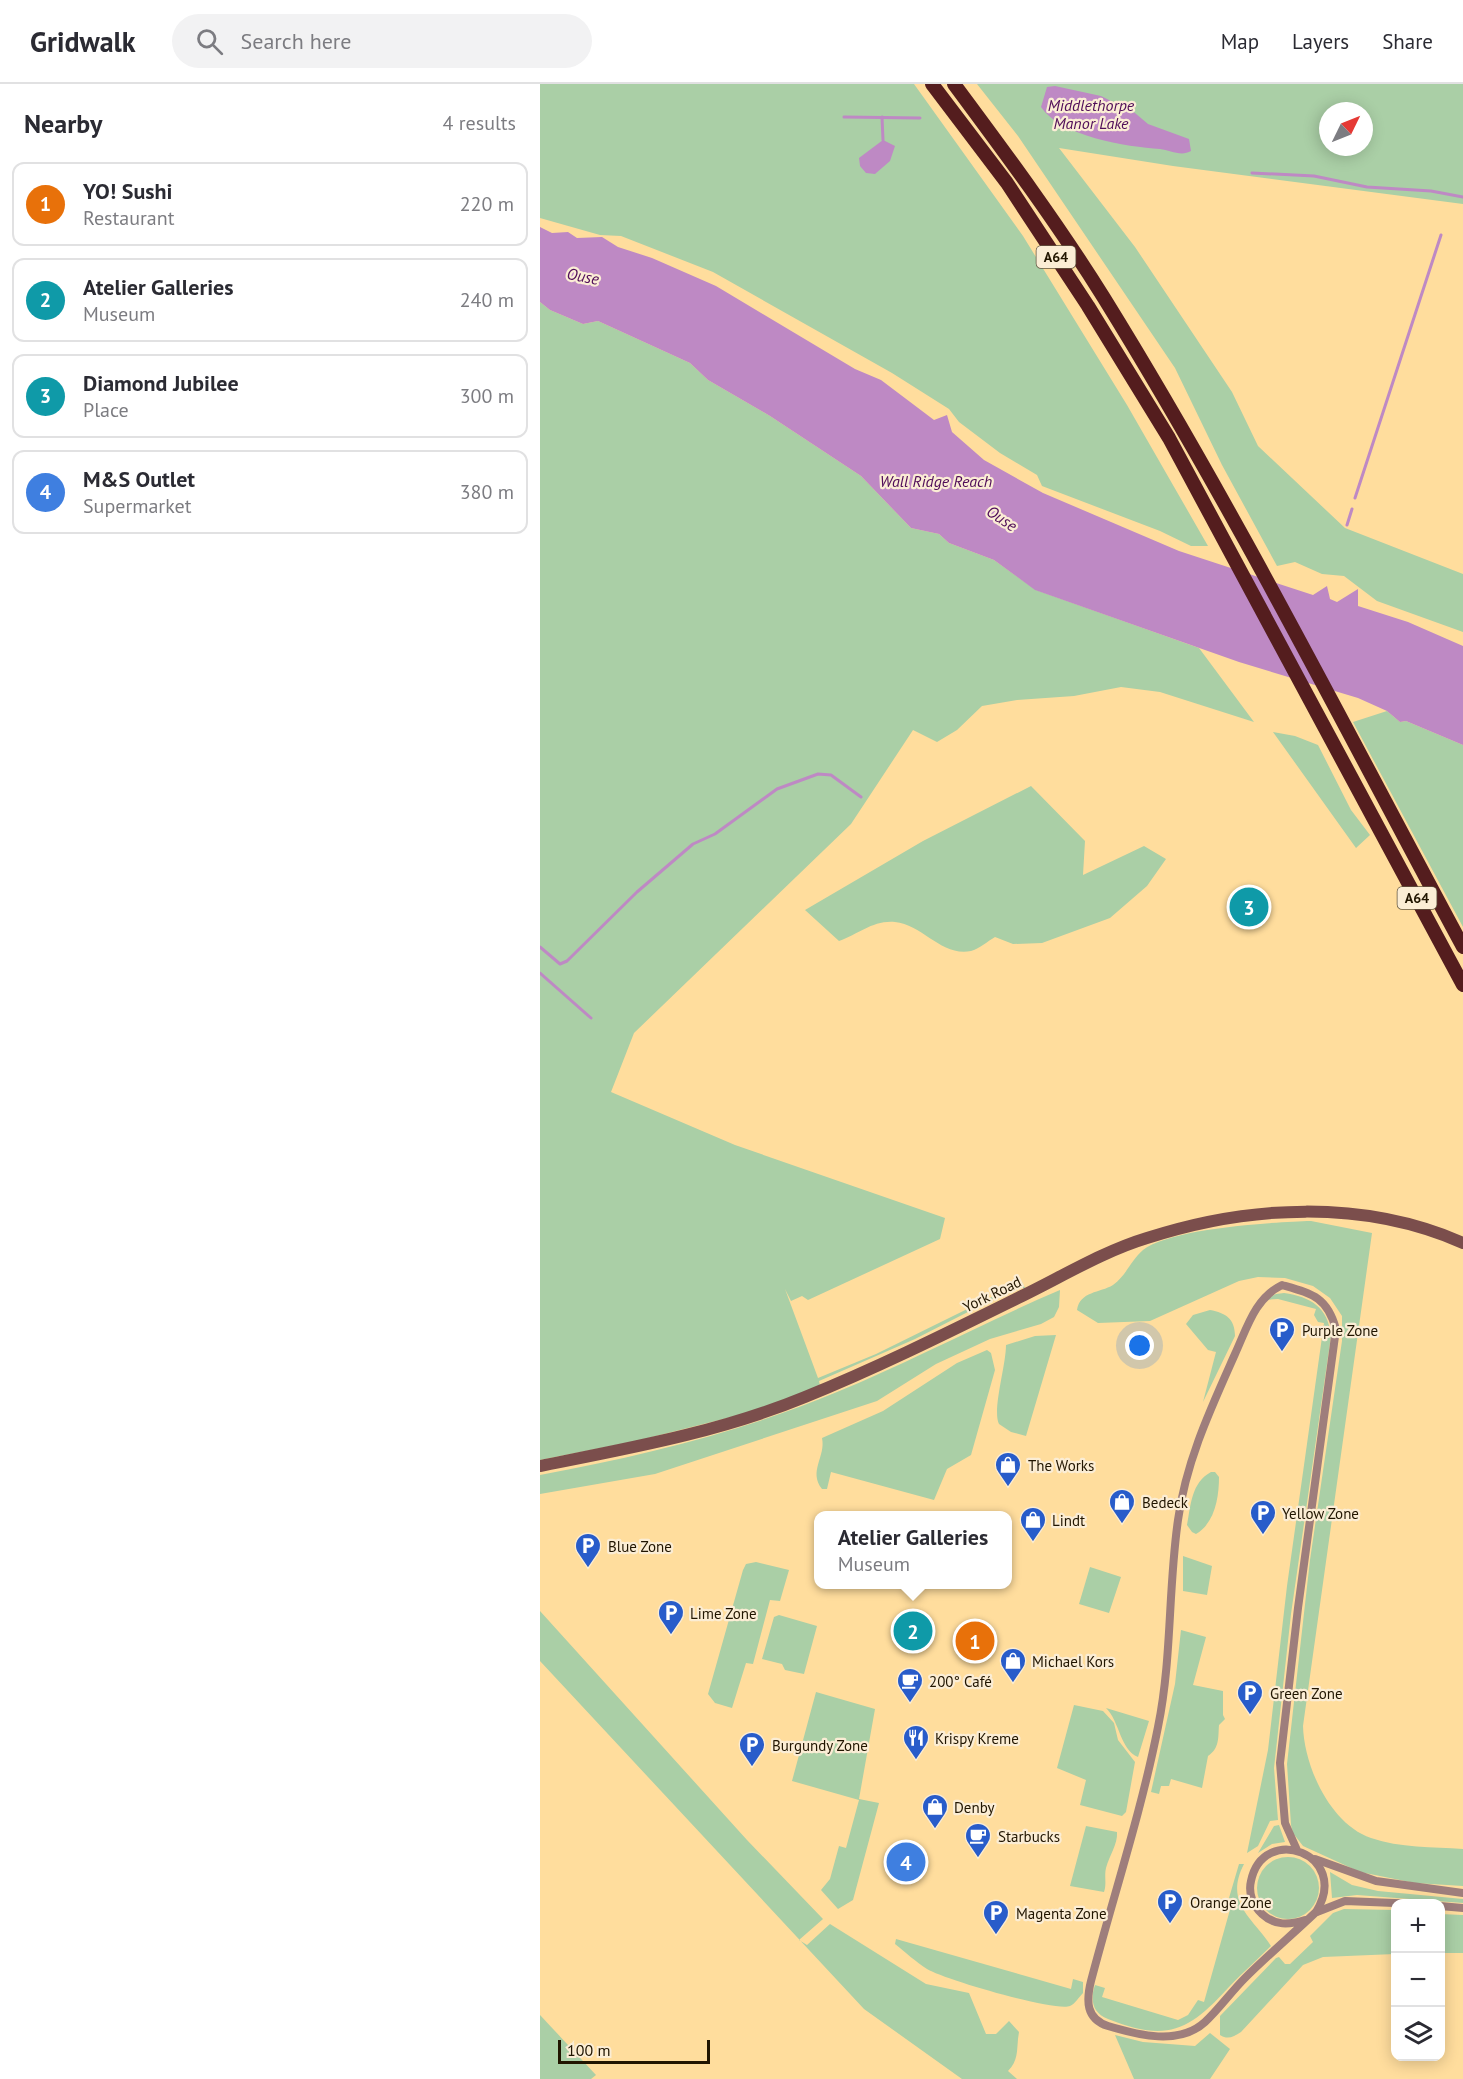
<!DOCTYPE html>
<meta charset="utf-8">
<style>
:root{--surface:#fff;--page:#f2f2f3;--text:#2b2b33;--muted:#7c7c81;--line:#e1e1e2;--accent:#0f766e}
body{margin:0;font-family:"PT Sans",sans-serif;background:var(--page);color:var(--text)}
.controls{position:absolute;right:18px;bottom:18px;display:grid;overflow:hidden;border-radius:12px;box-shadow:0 3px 15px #0003}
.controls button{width:54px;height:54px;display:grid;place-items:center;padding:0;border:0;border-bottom:2px solid var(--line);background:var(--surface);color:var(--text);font:30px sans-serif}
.compass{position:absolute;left:779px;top:18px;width:54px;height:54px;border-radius:50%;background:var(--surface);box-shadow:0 3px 15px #0003;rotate:47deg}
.scale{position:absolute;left:18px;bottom:15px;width:152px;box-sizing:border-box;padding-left:6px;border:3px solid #211500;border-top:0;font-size:16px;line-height:21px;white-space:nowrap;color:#211500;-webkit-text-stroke:4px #fbedd5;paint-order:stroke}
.you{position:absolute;left:600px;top:1262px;width:21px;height:21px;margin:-15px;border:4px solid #fff;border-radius:50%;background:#1a73e8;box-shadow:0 0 0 9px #1a73e833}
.badge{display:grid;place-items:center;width:39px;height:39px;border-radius:50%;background:var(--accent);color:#fff;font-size:20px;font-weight:700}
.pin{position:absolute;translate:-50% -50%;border:3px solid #fff;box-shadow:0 2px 6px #0006}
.popup{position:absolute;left:274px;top:1427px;width:198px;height:78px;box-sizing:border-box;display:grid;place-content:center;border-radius:12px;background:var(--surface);filter:drop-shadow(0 2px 4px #0005);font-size:20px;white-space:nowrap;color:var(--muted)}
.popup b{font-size:22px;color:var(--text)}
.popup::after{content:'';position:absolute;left:50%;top:100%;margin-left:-12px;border:12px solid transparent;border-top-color:var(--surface)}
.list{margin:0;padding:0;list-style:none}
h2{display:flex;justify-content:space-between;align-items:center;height:78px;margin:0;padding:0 24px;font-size:26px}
h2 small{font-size:20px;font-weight:400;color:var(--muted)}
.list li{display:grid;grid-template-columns:39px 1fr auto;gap:18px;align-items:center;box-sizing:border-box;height:84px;margin:0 12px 12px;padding:0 12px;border:2px solid var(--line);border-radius:12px}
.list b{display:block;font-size:22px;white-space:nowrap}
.list p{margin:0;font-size:20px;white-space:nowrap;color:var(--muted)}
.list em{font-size:20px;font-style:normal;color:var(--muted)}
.icon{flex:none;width:33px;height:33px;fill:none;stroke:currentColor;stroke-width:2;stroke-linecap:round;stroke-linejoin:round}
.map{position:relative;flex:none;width:923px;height:1995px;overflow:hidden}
header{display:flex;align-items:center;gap:36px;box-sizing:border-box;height:84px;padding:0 30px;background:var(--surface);border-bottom:2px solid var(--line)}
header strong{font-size:28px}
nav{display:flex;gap:33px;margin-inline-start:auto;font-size:21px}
.search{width:420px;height:54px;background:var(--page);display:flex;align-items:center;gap:15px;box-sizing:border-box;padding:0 21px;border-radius:33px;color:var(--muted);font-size:22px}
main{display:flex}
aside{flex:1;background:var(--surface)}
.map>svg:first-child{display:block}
.green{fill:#aacfa6;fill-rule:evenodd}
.water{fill:#be89c4}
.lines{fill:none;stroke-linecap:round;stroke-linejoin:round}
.stream{stroke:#be89c4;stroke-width:3}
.minor{stroke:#9e7e7c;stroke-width:8}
.secondary{stroke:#7b4e4c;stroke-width:12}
.trunk{stroke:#541d1e;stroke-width:14}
.labels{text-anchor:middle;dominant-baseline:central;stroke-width:4.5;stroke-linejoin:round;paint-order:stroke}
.shield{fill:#fbedd5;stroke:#625640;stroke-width:1.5}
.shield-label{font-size:14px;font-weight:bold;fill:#211500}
.street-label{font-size:15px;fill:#211500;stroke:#fbedd5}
.poi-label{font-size:15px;fill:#211500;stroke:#fbedd5;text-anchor:start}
.water-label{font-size:16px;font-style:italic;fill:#500d59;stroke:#fbedd5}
</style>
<header>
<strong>Gridwalk</strong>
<div class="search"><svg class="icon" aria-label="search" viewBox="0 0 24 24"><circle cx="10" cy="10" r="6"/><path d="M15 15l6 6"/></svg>Search here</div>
<nav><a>Map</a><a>Layers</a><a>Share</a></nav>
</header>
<main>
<aside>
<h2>Nearby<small>4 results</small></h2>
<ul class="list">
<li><span class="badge" style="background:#e8710a">1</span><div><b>YO! Sushi</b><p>Restaurant</p></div><em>220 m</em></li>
<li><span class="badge" style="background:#0f9aa8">2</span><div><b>Atelier Galleries</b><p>Museum</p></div><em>240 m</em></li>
<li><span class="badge" style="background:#0f9aa8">3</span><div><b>Diamond Jubilee</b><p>Place</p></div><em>300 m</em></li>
<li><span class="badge" style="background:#3f7fe0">4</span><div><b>M&amp;S Outlet</b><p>Supermarket</p></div><em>380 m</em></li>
</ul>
</aside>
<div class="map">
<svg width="923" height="1995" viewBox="0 0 923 1995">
<rect width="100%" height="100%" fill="#ffdd9d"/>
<g class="green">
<path d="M 0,0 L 374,0 L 483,152 L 587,321 L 668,462 L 651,462 L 620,447 L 502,402 L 497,391 L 460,369 L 419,338 L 409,325 L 352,289 L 173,188 L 81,152 L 60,151 L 0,134 Z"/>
<path d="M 437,0 L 923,0 L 923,120 L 633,82 L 519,64 L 595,163 L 692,308 L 718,362 L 805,444 L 923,490 L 923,548 L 837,517 L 804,492 L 782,490 L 755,478 L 737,482 L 682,381 L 635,284 L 478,52 ZM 788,27 L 824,27 L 824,63 L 788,63 Z"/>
<path d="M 0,218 L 10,226 L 43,240 L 58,237 L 150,279 L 168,296 L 230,332 L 321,392 L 371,444 L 399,450 L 409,459 L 454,476 L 496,506 L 659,564 L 714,638 L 620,608 L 581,603 L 534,612 L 477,616 L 442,622 L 417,646 L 397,658 L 373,646 L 311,740 L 94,949 L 71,1008 L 195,1061 L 405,1134 L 400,1155 L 268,1216 L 262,1212 L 251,1217 L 245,1205 L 278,1294 L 336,1270 L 482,1198 L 487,1208 L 481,1202 L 475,1204 L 375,1255 L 279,1297 L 280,1302 L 211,1328 L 96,1357 L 0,1376 Z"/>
<path d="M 847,627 L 860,638 L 866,637 L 923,661 L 923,843 L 813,638 Z"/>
<path d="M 733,648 L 755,652 L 778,661 L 811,726 L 830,751 L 816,764 Z"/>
<path d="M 491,702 L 545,757 L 543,791 L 604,762 L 626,775 L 607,802 L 570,834 L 502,859 L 473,860 L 455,853 C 448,857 439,865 431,867 C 402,873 383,841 355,838 C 333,836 319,850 299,857 L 265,826 L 383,757 Z"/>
<path d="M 771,1137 L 832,1149 L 763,1642 C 764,1682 790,1740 831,1754 C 860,1764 893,1763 923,1765 L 923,1802 L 875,1799 L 820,1788 L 763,1762 L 753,1749 L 751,1741 L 747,1680 L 770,1476 L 802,1257 L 802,1232 L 790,1214 L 773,1202 L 745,1194 L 718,1193 L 699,1197 L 610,1237 L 558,1239 L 537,1226 C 540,1207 560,1209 573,1201 C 586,1192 591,1176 603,1166 C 631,1144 734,1138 771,1137 Z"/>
<path d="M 520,1206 L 519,1223 L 514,1233 L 501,1240 L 450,1255 L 396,1280 L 337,1317 L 115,1390 L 0,1410 L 0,1391 C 101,1372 202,1348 297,1308 C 372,1277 445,1238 520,1206 Z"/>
<path d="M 744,1209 C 771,1213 788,1223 791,1252 L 751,1530 L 734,1684 L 738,1736 L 730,1737 L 718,1762 L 707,1769 L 728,1666 L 747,1502 L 784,1239 L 778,1238 L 774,1231 L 776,1225 L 738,1215 L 725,1216 L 736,1210 Z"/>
<path d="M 670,1226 C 686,1229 695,1235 695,1252 L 663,1318 L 676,1268 L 668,1266 L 646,1240 L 653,1231 Z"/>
<path d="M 516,1251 L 486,1352 L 471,1348 L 459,1340 C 452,1326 466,1282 466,1261 L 495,1252 Z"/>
<path d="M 447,1266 L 451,1269 L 455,1286 L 431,1371 L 407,1385 L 394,1416 L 291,1388 L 287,1405 L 282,1405 C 268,1387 286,1373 282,1354 L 343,1327 L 417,1279 Z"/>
<path d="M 671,1388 L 675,1388 L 679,1393 C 679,1413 675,1439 656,1450 L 652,1448 L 647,1441 C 651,1421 651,1399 671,1388 Z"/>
<path d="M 643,1472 L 672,1482 L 667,1511 L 643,1507 Z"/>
<path d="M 216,1478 L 249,1486 L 240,1517 L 230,1516 L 213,1580 L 206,1579 L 192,1624 L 175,1619 L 168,1610 L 203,1486 L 206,1480 Z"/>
<path d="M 550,1483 L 581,1493 L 569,1529 L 539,1520 Z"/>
<path d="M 0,1527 L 207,1756 L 283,1835 L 259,1856 L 267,1861 L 290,1840 L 386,1900 L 429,1909 L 446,1950 L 456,1950 L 469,1937 L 479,1948 C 476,1963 480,1975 468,1987 L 477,1995 L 422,1995 L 324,1925 L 0,1577 Z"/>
<path d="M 239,1531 L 277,1542 L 264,1590 L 245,1586 L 242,1580 L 222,1575 L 234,1533 Z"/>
<path d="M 641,1546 L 666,1553 L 653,1601 L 683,1607 L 683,1631 L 685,1635 L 679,1641 C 678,1653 680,1664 668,1672 L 662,1704 L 631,1695 L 629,1702 L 621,1702 L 619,1710 L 611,1708 L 635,1600 Z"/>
<path d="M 276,1608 L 335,1625 L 319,1715 L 339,1719 L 313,1816 L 298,1825 L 281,1806 L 290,1795 L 299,1762 L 306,1764 L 319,1716 L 252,1697 Z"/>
<path d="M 534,1621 L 563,1627 L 574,1639 L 578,1656 L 595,1678 L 586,1728 L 582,1732 L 540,1721 L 546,1696 L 517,1684 Z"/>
<path d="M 566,1624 L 609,1637 L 598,1673 C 580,1666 580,1638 566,1624 Z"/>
<path d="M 739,1741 L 745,1758 L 732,1760 L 718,1769 L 734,1742 Z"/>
<path d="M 546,1742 L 577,1748 C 578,1760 569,1772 566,1784 C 564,1792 567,1800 564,1808 L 530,1802 Z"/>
<circle cx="748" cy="1804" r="31"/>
<path d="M 699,1780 L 704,1780 C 684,1819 712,1833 731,1862 C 717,1876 702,1889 688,1904 C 648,1948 626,1958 568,1935 C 552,1929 550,1915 555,1901 L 565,1904 L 562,1913 L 638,1936 L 648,1931 L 658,1916 L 664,1918 L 693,1815 L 689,1814 Z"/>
<path d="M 790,1788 L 812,1801 L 838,1807 L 923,1815 L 923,1819 L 817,1811 L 792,1814 Z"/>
<path d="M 804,1825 L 855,1826 L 855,1870 L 783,1873 L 763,1881 L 701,1948 C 693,1953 688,1956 680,1951 L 680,1932 L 736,1874 L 739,1873 L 745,1880 L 750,1880 L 773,1858 L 770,1852 L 793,1829 Z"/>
<path d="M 900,1830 L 923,1831 L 923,1869 L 901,1869 Z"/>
<path d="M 356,1855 L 531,1905 L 533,1895 L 543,1898 L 543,1909 C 539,1913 535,1920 530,1922 C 515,1928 403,1895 387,1885 C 376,1878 365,1868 355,1860 Z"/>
<path d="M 0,1931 L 56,1991 L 51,1995 L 0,1995 Z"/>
<path d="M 670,1949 L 690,1965 L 670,1995 L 594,1995 L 575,1951 L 603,1958 L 655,1962 Z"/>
</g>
<g class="water">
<path d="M 515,2 L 561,12 L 595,29 L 608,40 L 649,55 L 651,67 C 641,73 630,66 620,65 C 587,63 520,52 501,23 L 507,3 Z"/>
<path d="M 343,56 L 355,62 L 350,77 L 335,90 L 326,89 L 320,82 L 319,74 Z"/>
<path d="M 0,143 L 12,149 L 28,148 L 37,154 L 62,153 L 78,163 L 112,174 L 176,202 L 315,285 L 341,296 L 394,336 L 407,331 L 412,348 L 444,376 L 503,409 L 639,467 L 773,511 L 787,502 L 790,515 L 797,518 L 818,505 L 818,522 L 868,538 L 923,562 L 923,661 L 866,637 L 860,638 L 847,627 L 818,614 L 699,578 L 495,506 L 454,476 L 409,459 L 399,450 L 371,444 L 321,392 L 230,332 L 168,296 L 150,279 L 58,237 L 43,240 L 10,226 L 0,218 Z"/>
</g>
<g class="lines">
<g class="stream">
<path d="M 304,33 L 380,34"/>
<path d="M 342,33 L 343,56"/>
<path d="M 712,89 L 774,92 L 827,103 L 891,107 L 923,113"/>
<path d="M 815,414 L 901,151"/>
<path d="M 807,441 L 812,425"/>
<path d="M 0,863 L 20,880 L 27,877 L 97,808 L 153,760 L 175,750 L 237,705 L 278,690 L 291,691 L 321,713"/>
<path d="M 0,889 L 51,934"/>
</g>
<g class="minor">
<path d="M 757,1766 L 745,1739 L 740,1679 L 758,1524 L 796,1245 C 787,1213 773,1210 742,1201 C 715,1214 707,1244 695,1270 C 671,1324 646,1377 638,1436 C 628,1505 632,1575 618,1643 C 601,1729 573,1813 551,1897 C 546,1917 546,1935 568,1942 C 598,1951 639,1962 665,1938 C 679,1925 691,1908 705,1894 C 728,1871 753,1850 776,1828 C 812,1770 723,1738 711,1797 C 708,1809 713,1822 722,1830 C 735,1842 749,1841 765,1836"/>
<path d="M 775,1775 L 836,1797 L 923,1809"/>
<path d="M 900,1822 L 923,1824"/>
<path d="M 777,1828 L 805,1817 L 879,1820"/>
</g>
<path class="secondary" d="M 0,1382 C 90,1364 180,1348 265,1313 C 339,1283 411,1247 482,1212 C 523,1192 564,1167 607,1154 C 709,1121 823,1115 923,1159"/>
<g class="trunk">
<path d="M 392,0 L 467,99 L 548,222 L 629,354 L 923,901"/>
<path d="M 414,0 C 466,70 518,140 564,214 C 694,424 806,646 923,863"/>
</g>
</g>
<defs>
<symbol id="parking-pin" viewBox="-11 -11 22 30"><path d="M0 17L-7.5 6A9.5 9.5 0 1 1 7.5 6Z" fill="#285cca" stroke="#fbedd5"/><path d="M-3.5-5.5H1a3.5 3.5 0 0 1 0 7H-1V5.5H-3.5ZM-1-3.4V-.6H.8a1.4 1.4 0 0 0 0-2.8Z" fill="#fff"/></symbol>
<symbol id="shop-pin" viewBox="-11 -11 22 30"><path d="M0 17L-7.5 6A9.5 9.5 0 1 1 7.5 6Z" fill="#285cca" stroke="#fbedd5"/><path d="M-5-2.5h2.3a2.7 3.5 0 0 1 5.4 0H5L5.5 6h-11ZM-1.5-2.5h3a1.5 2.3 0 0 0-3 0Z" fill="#fff"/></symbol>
<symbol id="cafe-pin" viewBox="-11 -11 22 30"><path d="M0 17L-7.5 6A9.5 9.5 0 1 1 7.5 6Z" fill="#285cca" stroke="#fbedd5"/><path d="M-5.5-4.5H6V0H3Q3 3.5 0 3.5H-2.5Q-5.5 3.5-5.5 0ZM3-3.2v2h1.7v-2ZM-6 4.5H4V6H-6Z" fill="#fff"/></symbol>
<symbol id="restaurant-pin" viewBox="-11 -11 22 30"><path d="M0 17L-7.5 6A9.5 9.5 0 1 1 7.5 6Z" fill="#285cca" stroke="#fbedd5"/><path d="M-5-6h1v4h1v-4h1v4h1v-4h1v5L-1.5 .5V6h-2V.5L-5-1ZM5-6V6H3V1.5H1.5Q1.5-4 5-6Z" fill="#fff"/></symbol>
</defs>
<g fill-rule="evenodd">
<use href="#parking-pin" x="727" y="1231" width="30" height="40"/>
<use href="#shop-pin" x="453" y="1366" width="30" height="40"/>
<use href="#shop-pin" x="567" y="1403" width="30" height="40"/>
<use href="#parking-pin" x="708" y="1414" width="30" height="40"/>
<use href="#shop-pin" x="478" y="1421" width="30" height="40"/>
<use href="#parking-pin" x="33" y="1447" width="30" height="40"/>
<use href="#parking-pin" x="116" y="1514" width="30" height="40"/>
<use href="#shop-pin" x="458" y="1562" width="30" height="40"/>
<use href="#cafe-pin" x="355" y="1582" width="30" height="40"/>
<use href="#parking-pin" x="695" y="1594" width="30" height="40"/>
<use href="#restaurant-pin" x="361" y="1639" width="30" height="40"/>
<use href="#parking-pin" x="197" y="1646" width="30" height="40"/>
<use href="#shop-pin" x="380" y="1708" width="30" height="40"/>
<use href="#cafe-pin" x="423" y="1737" width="30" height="40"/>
<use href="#parking-pin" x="615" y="1803" width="30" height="40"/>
<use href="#parking-pin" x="441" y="1814" width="30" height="40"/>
</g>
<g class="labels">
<g class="shield">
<rect x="496.5" y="162" width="39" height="22" rx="4.5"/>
<rect x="857.5" y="803" width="39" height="22" rx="4.5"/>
</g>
<g class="shield-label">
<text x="516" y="173">A64</text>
<text x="877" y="814">A64</text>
</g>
<g class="street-label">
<text transform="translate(452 1210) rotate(-26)">York Road</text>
</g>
<g class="poi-label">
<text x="762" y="1246">Purple Zone</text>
<text x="488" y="1381">The Works</text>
<text x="602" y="1418">Bedeck</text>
<text x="742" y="1429">Yellow Zone</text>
<text x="512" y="1436">Lindt</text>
<text x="68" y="1462">Blue Zone</text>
<text x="150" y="1529">Lime Zone</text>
<text x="492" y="1577">Michael Kors</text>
<text x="389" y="1597">200° Café</text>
<text x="730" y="1609">Green Zone</text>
<text x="395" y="1654">Krispy Kreme</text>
<text x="232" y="1661">Burgundy Zone</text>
<text x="414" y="1723">Denby</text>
<text x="458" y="1752">Starbucks</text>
<text x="650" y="1818">Orange Zone</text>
<text x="476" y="1829">Magenta Zone</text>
</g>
<g class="water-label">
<text x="551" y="21">Middlethorpe<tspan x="551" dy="18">Manor Lake</tspan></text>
<text transform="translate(43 192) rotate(11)">Ouse</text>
<text x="396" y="397">Wall Ridge Reach</text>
<text transform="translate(462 434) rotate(34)">Ouse</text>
</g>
</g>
</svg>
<div class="controls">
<button>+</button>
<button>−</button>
<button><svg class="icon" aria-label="layers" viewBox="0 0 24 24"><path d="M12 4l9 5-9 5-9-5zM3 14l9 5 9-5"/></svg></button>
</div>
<svg class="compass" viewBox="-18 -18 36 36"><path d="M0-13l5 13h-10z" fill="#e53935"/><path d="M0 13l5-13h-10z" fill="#7c7c81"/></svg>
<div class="scale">100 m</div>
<div class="you"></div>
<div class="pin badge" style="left:435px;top:1557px;background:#e8710a">1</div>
<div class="pin badge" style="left:373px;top:1547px;background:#0f9aa8">2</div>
<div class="popup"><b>Atelier Galleries</b>Museum</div>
<div class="pin badge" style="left:709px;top:823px;background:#0f9aa8">3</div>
<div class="pin badge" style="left:366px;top:1778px;background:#3f7fe0">4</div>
</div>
</main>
